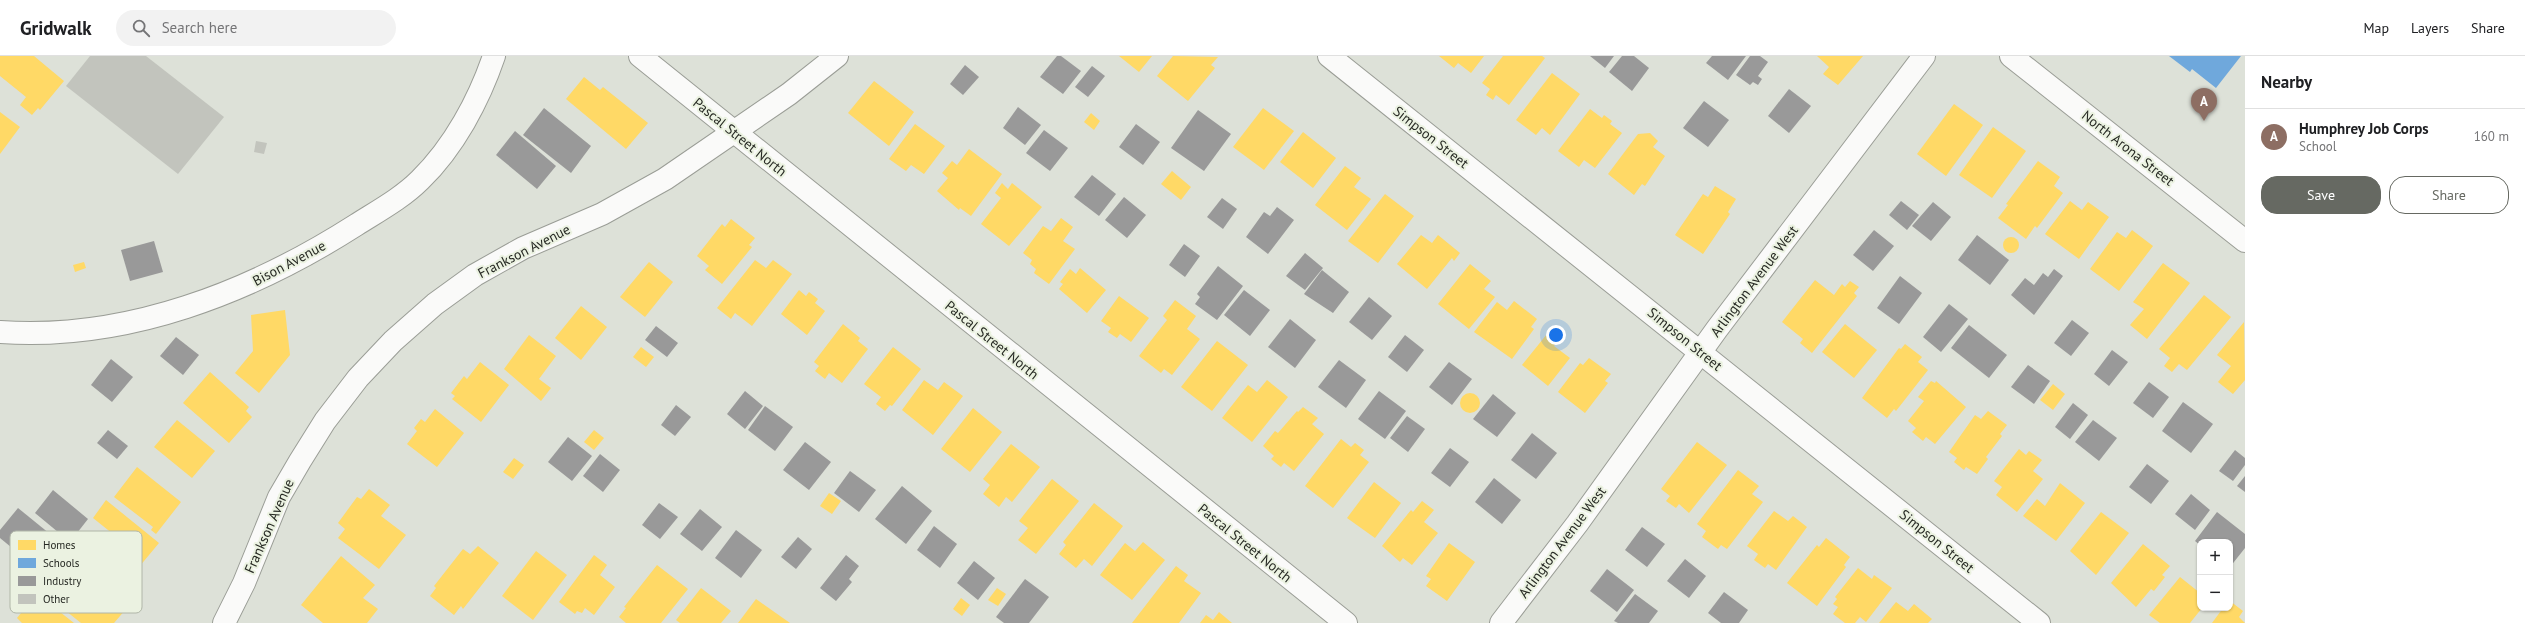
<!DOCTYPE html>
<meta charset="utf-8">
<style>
:root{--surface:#fff;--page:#f2f2f2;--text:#202124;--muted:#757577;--line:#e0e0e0;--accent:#666962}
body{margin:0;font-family:"PT Sans",sans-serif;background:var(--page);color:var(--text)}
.controls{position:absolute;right:12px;bottom:12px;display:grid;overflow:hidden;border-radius:8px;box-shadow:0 1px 3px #0004}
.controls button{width:36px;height:36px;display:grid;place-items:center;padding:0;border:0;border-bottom:1px solid var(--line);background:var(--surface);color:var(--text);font:20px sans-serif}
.you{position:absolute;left:1556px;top:279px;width:14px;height:14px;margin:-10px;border:3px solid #fff;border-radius:50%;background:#1a73e8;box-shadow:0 0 0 6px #1a73e833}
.badge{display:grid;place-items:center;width:26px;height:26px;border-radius:50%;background:var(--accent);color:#fff;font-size:13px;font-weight:700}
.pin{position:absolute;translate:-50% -33px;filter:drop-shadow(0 1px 2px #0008)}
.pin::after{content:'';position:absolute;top:21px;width:14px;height:12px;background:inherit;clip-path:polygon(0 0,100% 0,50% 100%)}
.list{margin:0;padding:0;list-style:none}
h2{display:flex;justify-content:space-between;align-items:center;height:52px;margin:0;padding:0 16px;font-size:17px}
h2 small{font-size:13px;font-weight:400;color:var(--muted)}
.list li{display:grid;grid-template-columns:26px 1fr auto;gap:12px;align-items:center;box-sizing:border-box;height:56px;padding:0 16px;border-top:1px solid var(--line)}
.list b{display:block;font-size:15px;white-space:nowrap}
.list p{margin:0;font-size:13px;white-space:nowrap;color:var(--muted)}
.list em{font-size:13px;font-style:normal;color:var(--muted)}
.actions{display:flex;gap:8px;padding:12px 16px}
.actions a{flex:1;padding:9px 0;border:1px solid var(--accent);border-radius:16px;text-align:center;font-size:14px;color:var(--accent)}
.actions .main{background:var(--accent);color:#fff}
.icon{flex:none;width:22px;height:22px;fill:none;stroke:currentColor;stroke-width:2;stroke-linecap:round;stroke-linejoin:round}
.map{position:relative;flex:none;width:2245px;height:567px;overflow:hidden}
header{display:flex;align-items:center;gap:24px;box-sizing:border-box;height:56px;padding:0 20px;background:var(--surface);border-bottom:1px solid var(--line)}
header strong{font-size:19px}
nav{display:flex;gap:22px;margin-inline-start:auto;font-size:14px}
.search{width:280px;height:36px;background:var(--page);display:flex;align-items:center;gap:10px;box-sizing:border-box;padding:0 14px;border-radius:22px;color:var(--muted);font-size:15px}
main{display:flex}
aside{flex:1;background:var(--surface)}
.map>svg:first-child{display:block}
.homes{fill:#ffd966}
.schools{fill:#6fa8dc}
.industry{fill:#999}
.building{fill:#c2c4bd}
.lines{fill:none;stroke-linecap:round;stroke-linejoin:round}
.street-casing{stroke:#9a9d96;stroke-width:24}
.street{stroke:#fafaf9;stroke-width:22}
.labels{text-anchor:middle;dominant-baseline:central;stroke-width:4;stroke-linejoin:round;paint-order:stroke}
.street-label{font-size:14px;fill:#262923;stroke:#ebf2e1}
.key{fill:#ebf2e1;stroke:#b0b6a8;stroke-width:1}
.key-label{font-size:11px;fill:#262923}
</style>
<header>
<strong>Gridwalk</strong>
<div class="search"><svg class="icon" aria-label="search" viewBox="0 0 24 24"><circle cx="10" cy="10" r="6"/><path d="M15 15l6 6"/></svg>Search here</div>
<nav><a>Map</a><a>Layers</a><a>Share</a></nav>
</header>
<main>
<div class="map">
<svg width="2245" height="567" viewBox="0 0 2245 567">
<rect width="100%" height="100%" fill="#dde1d8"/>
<g class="homes">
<path d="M 0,0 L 34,0 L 64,25 L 40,54 L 38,52 L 32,59 L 20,49 L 26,41 L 0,20 Z"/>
<path d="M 1119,0 L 1152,0 L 1139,16 Z"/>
<path d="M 1173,0 L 1218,1 L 1211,9 L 1215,12 L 1188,45 L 1157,20 Z"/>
<path d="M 1439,0 L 1484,0 L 1471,17 L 1458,7 L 1454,12 Z"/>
<path d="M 1503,0 L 1542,0 L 1545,2 L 1509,49 L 1496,39 L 1493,44 L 1486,39 L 1490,33 L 1482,27 Z"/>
<path d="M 1817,0 L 1863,0 L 1838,29 L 1823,18 L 1829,11 Z"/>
<path d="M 1552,17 L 1580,38 L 1550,79 L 1542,72 L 1536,79 L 1516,64 Z"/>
<path d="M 584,21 L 600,34 L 603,31 L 648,67 L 626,93 L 566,43 Z"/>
<path d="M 874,25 L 914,56 L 889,90 L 848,57 Z"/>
<path d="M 1954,48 L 1983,69 L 1946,120 L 1917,98 Z"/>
<path d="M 1263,52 L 1294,75 L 1264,114 L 1233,91 Z"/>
<path d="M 1590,53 L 1602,62 L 1604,59 L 1612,65 L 1610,68 L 1622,77 L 1595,112 L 1584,104 L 1579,111 L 1558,95 Z"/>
<path d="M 0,56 L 20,71 L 0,98 Z"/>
<path d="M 1091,57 L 1100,65 L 1094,74 L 1084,66 Z"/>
<path d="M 915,68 L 945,90 L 924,118 L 911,109 L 906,115 L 889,103 Z"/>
<path d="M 1993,71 L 2026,95 L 1992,142 L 1959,119 Z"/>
<path d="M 1303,76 L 1336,102 L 1313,132 L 1280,106 Z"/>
<path d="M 1650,77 L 1658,85 L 1653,91 L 1665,100 L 1645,130 L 1642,128 L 1634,139 L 1608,118 L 1638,78 Z"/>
<path d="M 969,93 L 1002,118 L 971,160 L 960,152 L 959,154 L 937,135 L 948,122 L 942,117 L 952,105 L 957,109 Z"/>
<path d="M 2038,105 L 2060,121 L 2054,130 L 2063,137 L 2037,172 L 2035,170 L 2026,183 L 1998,162 L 2008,149 L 2006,148 Z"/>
<path d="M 1345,110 L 1361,122 L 1354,131 L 1371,143 L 1347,174 L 1315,149 Z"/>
<path d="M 1172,115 L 1191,131 L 1181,144 L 1161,128 Z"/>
<path d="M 1002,127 L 1008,133 L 1012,127 L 1042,151 L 1009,190 L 981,168 L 1001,142 L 995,137 Z"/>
<path d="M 1715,130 L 1736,143 L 1728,156 L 1730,158 L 1703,198 L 1675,179 L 1703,138 L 1708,141 Z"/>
<path d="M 1385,138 L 1414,160 L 1378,207 L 1348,185 Z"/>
<path d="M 2070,145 L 2082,154 L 2088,146 L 2109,161 L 2079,203 L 2045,178 Z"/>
<path d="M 1061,162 L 1073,171 L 1063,185 L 1075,193 L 1049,228 L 1034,217 L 1036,213 L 1030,208 L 1032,204 L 1023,197 L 1043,170 L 1051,175 Z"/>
<path d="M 731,163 L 755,182 L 749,189 L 752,191 L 722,228 L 705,214 L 709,210 L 697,200 L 722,168 L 725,171 Z"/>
<path d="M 2132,174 L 2153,190 L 2119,235 L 2090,213 L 2117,176 L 2126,182 Z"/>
<path d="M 1421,179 L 1432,187 L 1438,179 L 1460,197 L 1454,205 L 1452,202 L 1427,233 L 1397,208 Z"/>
<circle cx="2011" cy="189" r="8"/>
<path d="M 755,204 L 766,212 L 773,204 L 792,218 L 752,270 L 735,257 L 731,263 L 717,252 Z"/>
<path d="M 84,206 L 86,212 L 75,216 L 73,209 Z"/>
<path d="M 649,206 L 673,226 L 645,261 L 620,241 Z"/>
<path d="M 2163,207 L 2190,227 L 2147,283 L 2130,269 L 2144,253 L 2133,246 Z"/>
<path d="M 1470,208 L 1491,225 L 1484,233 L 1495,241 L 1469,273 L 1438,248 Z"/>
<path d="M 1080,212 L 1106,234 L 1087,257 L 1059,233 L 1063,228 L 1060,226 L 1070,213 L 1076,218 Z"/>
<path d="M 1815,224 L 1834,239 L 1842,228 L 1845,231 L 1850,225 L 1859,231 L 1854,237 L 1857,240 L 1812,297 L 1800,287 L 1803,283 L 1782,266 Z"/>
<path d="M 799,234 L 806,240 L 809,236 L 818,243 L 815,247 L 825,255 L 807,279 L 781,258 Z"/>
<path d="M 2204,239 L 2231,261 L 2187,314 L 2179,308 L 2172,316 L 2164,310 L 2170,302 L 2159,293 Z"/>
<path d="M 1119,240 L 1149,262 L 1131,286 L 1120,278 L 1117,282 L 1108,276 L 1111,272 L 1101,265 Z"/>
<path d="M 1175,244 L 1196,260 L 1187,273 L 1200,283 L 1172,319 L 1164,313 L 1161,317 L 1139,300 L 1167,264 L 1163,260 Z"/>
<path d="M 1514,245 L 1537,263 L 1531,271 L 1534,273 L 1512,303 L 1474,276 L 1497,246 L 1507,254 Z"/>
<path d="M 581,250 L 607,271 L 581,304 L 555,282 Z"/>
<path d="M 285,254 L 290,299 L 259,337 L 235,317 L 253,295 L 251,259 Z"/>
<path d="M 2244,266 L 2245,324 L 2233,338 L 2218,326 L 2231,310 L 2217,299 Z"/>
<path d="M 843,268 L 860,282 L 858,285 L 868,293 L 842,327 L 829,317 L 825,323 L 815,315 L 819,310 L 814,306 Z"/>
<path d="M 1845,268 L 1877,294 L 1854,322 L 1822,296 Z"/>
<path d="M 1547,278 L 1557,286 L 1554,290 L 1570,302 L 1548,330 L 1522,309 Z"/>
<path d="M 529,279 L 556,300 L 539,323 L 551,332 L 541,345 L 504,313 Z"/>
<path d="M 1217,285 L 1248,309 L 1212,355 L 1181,331 Z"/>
<path d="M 1905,288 L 1922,301 L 1918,306 L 1928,314 L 1896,355 L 1894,353 L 1887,362 L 1862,342 L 1899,292 L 1901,293 Z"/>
<path d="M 641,291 L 654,301 L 646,311 L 633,301 Z"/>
<path d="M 893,291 L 921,313 L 892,350 L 890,349 L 885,355 L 876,348 L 881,341 L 864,328 Z"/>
<path d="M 1589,302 L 1611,318 L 1605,325 L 1608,327 L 1585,357 L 1558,336 L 1580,307 L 1583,309 Z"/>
<path d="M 480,306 L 509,329 L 481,366 L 452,343 L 455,340 L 451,337 L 464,320 L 467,323 Z"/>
<path d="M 210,316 L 249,351 L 246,355 L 252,361 L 229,387 L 183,347 Z"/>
<path d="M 924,324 L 938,334 L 944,326 L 963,340 L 933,379 L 902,354 Z"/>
<path d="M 1267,324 L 1288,341 L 1252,386 L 1222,362 L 1248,329 L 1257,336 Z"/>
<path d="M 1931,325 L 1935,327 L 1936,325 L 1966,351 L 1935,388 L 1926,381 L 1923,385 L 1912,376 L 1916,372 L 1908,365 L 1924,345 L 1918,341 Z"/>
<path d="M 2053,328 L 2065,338 L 2053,354 L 2040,344 Z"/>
<circle cx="1470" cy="347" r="10"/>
<path d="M 1303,351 L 1318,362 L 1312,368 L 1324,378 L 1294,415 L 1284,407 L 1281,411 L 1271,403 L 1274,400 L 1263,390 L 1275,375 L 1278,377 L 1297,355 L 1298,356 Z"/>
<path d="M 973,352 L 1002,376 L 970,416 L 941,393 Z"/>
<path d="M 435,353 L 464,377 L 437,411 L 407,388 L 417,375 L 414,372 L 421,363 L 425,366 Z"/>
<path d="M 1988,355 L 2007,369 L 2000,378 L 2002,380 L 1986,401 L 1988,403 L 1977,418 L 1966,411 L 1964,414 L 1954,406 L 1957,402 L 1949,396 L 1975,359 L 1981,363 Z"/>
<path d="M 177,364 L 215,395 L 192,422 L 154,391 Z"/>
<path d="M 594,374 L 604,382 L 594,394 L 584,386 Z"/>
<path d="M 1341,383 L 1351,391 L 1355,387 L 1364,394 L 1360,399 L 1369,406 L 1333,452 L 1305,430 Z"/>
<path d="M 1697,386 L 1727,409 L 1689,457 L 1679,448 L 1676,452 L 1666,445 L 1670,440 L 1661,433 Z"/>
<path d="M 1011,388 L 1040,411 L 1012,446 L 1006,441 L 999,451 L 983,438 L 990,429 L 983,423 Z"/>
<path d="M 2019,393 L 2026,399 L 2029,395 L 2042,404 L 2033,415 L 2043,423 L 2017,456 L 1996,439 L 2002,431 L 1994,425 Z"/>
<path d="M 514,402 L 524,409 L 513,423 L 503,416 Z"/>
<path d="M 137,411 L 181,446 L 156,478 L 151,474 L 153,471 L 114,441 Z"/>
<path d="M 1738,414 L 1759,430 L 1752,438 L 1763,446 L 1727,493 L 1721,489 L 1718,493 L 1702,481 L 1706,475 L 1697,468 Z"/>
<path d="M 1052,423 L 1079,445 L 1036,498 L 1018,484 L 1028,472 L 1019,465 Z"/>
<path d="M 1374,426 L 1401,447 L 1375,482 L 1347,462 Z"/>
<path d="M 2060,427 L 2085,447 L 2056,485 L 2023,460 L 2037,443 L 2045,450 Z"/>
<path d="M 369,433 L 390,449 L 381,460 L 406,479 L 379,513 L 338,482 L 345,473 L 338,467 L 357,441 L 361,443 Z"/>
<path d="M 829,437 L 841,445 L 832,458 L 820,450 Z"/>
<path d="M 106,444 L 159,487 L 134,517 L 130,514 L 124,521 L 108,508 L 113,501 L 102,492 L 113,478 L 93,462 Z"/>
<path d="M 1422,445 L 1434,454 L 1424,466 L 1438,477 L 1412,509 L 1403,502 L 1400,506 L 1382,490 L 1411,454 L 1413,456 Z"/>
<path d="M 1094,447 L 1123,470 L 1092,510 L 1084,503 L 1076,512 L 1059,498 L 1066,489 L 1063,486 Z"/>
<path d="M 1774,455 L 1788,465 L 1793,460 L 1807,471 L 1776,514 L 1768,508 L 1765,512 L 1754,504 L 1758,498 L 1747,490 Z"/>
<path d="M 2101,456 L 2129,477 L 2096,519 L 2070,495 Z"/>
<path d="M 1826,482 L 1850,501 L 1844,509 L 1846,511 L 1817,550 L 1787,527 L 1817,489 L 1819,491 Z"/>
<path d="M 1143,486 L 1165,504 L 1132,544 L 1100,519 L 1125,487 L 1135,495 Z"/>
<path d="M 1449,487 L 1475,506 L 1447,545 L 1426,530 L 1431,523 L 1426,520 Z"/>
<path d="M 2143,488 L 2170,510 L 2162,519 L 2165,521 L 2154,535 L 2151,533 L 2136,551 L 2111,527 Z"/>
<path d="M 478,490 L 499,507 L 463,553 L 461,550 L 454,559 L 430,540 L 436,532 L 434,530 L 463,493 L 470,498 Z"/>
<path d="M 536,495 L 567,519 L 533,564 L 502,540 Z"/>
<path d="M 594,499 L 607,509 L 600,519 L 615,531 L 594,559 L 585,552 L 582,557 L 577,555 L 575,558 L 559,546 Z"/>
<path d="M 341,500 L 375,529 L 363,542 L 378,553 L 367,567 L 323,567 L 301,549 Z"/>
<path d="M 657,509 L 688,533 L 661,567 L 626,567 L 619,561 L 626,552 L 624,551 Z"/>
<path d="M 1176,510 L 1188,519 L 1184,525 L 1201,537 L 1179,567 L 1132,567 Z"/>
<path d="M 75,512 L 120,545 L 118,547 L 126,553 L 114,567 L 81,567 L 61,551 L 63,549 L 53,541 Z"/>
<path d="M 1858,512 L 1872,523 L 1874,519 L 1892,532 L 1866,566 L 1860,561 L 1855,567 L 1845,567 L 1833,558 L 1838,551 L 1833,548 L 1837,543 L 1835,541 Z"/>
<path d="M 2180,521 L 2200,537 L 2202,552 L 2190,567 L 2160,567 L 2149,559 Z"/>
<path d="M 701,532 L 731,555 L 721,567 L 680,567 L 676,564 Z"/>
<path d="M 997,532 L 1006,538 L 998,550 L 988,544 Z"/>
<path d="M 34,541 L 46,550 L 48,548 L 59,557 L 60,556 L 74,567 L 22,567 L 17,562 Z"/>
<path d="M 961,542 L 970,549 L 962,560 L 953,553 Z"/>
<path d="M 756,543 L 790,567 L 738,567 Z"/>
<path d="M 2230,545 L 2243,555 L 2239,561 L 2245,567 L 2212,567 L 2223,552 L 2230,552 Z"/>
<path d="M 1896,546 L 1908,555 L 1914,548 L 1932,563 L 1928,567 L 1879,567 Z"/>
<path d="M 1219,556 L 1232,567 L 1200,567 L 1206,559 L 1213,564 Z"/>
</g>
<path class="schools" d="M 2169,0 L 2241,0 L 2216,32 L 2192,13 L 2190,16 Z"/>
<g class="industry">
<path d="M 1057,0 L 1061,0 L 1081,15 L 1063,38 L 1040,21 Z"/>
<path d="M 1590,0 L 1614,0 L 1605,12 Z"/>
<path d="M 1622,0 L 1634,0 L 1649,12 L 1632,35 L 1609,16 Z"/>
<path d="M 1712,0 L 1746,0 L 1728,24 L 1706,7 Z"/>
<path d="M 1750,0 L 1760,0 L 1768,6 L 1758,20 L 1762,23 L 1758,29 L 1753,26 L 1750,29 L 1736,19 Z"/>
<path d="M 965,9 L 979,21 L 963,39 L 950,28 Z"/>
<path d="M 1092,10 L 1105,20 L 1088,41 L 1075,31 Z"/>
<path d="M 1789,33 L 1811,50 L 1789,77 L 1768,60 Z"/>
<path d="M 1704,45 L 1729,64 L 1708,91 L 1683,72 Z"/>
<path d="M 1018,51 L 1041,69 L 1025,89 L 1003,72 Z"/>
<path d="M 544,52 L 591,90 L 571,117 L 523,79 Z"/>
<path d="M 1198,54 L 1231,78 L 1204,115 L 1171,92 Z"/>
<path d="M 1136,68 L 1160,86 L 1143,109 L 1119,91 Z"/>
<path d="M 1044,74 L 1068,92 L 1050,115 L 1026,97 Z"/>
<path d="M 515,75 L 556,110 L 537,133 L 496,99 Z"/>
<path d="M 1092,119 L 1116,138 L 1099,160 L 1074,141 Z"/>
<path d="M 1124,141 L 1146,159 L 1127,182 L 1105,164 Z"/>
<path d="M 1222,142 L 1237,153 L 1223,173 L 1207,161 Z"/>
<path d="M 1901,145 L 1919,159 L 1907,174 L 1889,159 Z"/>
<path d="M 1933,146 L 1951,161 L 1931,185 L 1912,170 Z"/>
<path d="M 1277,151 L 1294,164 L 1268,198 L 1246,181 L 1264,156 L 1270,160 Z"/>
<path d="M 1874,174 L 1894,190 L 1873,215 L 1853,199 Z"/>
<path d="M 1977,179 L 2009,204 L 1990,229 L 1958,204 Z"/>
<path d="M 154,185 L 163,216 L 130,225 L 121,194 Z"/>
<path d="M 1184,188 L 1200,200 L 1185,221 L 1169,209 Z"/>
<path d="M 1305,197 L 1323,212 L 1305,234 L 1286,220 Z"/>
<path d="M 1218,210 L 1243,230 L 1217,264 L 1195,248 L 1200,241 L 1197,238 Z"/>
<path d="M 2054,213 L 2063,220 L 2034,259 L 2011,239 L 2025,222 L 2034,229 L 2043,217 L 2048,221 Z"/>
<path d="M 1322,214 L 1349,236 L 1333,257 L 1304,238 Z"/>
<path d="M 1900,220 L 1922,237 L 1899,268 L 1877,252 Z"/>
<path d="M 1244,234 L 1270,254 L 1250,280 L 1224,259 Z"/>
<path d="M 1369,241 L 1392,260 L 1372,284 L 1349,266 Z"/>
<path d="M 1949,248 L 1968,263 L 1941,296 L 1923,281 Z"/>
<path d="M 1290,263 L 1316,284 L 1295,312 L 1268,291 Z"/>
<path d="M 2072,264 L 2089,277 L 2071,300 L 2054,287 Z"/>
<path d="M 1969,269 L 2007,299 L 1989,322 L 1951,292 Z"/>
<path d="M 656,270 L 678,287 L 667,301 L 645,284 Z"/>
<path d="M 1405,279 L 1424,294 L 1407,316 L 1388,301 Z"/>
<path d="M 176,281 L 199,299 L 183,319 L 160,300 Z"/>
<path d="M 2112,294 L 2128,306 L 2109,330 L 2094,318 Z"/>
<path d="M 111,303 L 133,321 L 112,346 L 91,329 Z"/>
<path d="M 1339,304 L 1366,324 L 1346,352 L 1318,331 Z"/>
<path d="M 1449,306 L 1472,323 L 1452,349 L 1429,331 Z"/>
<path d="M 2028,309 L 2050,325 L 2034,348 L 2011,331 Z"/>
<path d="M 2149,326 L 2169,341 L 2153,362 L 2133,347 Z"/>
<path d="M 745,335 L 763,350 L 745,373 L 727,358 Z"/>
<path d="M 1379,335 L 1406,355 L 1385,383 L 1358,363 Z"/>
<path d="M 1493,338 L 1516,357 L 1497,381 L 1473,363 Z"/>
<path d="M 2183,346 L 2213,368 L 2191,397 L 2162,375 Z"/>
<path d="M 2073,347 L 2088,359 L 2070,383 L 2055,371 Z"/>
<path d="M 676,349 L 691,361 L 675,380 L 661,369 Z"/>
<path d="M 765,350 L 793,371 L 775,395 L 748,374 Z"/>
<path d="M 1407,360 L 1425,373 L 1408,396 L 1390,382 Z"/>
<path d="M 2093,364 L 2117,382 L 2099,405 L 2075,386 Z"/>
<path d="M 108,374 L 128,390 L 117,403 L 97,387 Z"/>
<path d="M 1532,377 L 1557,397 L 1536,423 L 1511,404 Z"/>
<path d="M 568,381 L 592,400 L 572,425 L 548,406 Z"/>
<path d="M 805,386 L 831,406 L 809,434 L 783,414 Z"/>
<path d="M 1450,392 L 1469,406 L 1450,431 L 1431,417 Z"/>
<path d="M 2235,394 L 2245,402 L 2245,409 L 2233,425 L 2219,415 Z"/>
<path d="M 600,398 L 620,414 L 603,436 L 583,420 Z"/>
<path d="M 2147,408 L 2169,425 L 2151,448 L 2129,431 Z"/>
<path d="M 850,415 L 876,434 L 859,456 L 834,437 Z"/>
<path d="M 2245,420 L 2245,436 L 2237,430 Z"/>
<path d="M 1494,422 L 1521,444 L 1502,468 L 1475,446 Z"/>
<path d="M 902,430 L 932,455 L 906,488 L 875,463 Z"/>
<path d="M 53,434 L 88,463 L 70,486 L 35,457 Z"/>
<path d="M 2191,438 L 2210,454 L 2195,474 L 2175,458 Z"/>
<path d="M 659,447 L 678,461 L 660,483 L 642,469 Z"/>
<path d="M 18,452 L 50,478 L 28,505 L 0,482 L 0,474 Z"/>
<path d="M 700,453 L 722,471 L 702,495 L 680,478 Z"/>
<path d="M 2217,456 L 2245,478 L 2245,492 L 2230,511 L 2230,486 L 2200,486 L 2200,489 L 2195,485 Z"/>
<path d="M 934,470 L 957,488 L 940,512 L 917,494 Z"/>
<path d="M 1642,471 L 1665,488 L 1647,511 L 1625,494 Z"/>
<path d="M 736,474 L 762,494 L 741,522 L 715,502 Z"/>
<path d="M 798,481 L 812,493 L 796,513 L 781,501 Z"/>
<path d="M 846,499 L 859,510 L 849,523 L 852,526 L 836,545 L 820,532 Z"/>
<path d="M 1685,503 L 1706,520 L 1689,542 L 1667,525 Z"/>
<path d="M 974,505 L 995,522 L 978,544 L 957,527 Z"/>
<path d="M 1607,513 L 1634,534 L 1617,556 L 1590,535 Z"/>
<path d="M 1025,523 L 1049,541 L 1029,567 L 1004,567 L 996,561 Z"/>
<path d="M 1724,536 L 1748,554 L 1739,567 L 1721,567 L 1708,557 Z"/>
<path d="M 1635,538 L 1658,555 L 1649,567 L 1618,567 L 1614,565 Z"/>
</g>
<g class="building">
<path d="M 90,0 L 146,0 L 224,61 L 178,118 L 66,30 Z"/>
<path d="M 256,85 L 267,87 L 264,98 L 254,96 Z"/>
</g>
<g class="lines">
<defs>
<g id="street">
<path d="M 640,0 L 1346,567"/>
<path d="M 1329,0 L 2039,567"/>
<path d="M 2011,0 L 2245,185"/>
<path d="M 0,276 C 127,285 251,236 356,169 C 378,155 402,142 420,124 C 454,91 479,44 494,0"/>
<path d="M 224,567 L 244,527 L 279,441 L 300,405 L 325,365 L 358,322 L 393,285 L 435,248 L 475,219 L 523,192 L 602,158 L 665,123 L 789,38 L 837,0"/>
<path d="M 1501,567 L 1577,468 L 1717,273 L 1924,0"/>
</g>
</defs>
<use href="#street" class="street-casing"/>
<use href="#street" class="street"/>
</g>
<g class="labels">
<g class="street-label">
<text transform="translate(740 81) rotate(39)">Pascal Street North</text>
<text transform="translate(1431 81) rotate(38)">Simpson Street</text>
<text transform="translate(2128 92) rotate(38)">North Arona Street</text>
<text transform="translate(524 195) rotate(-27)">Frankson Avenue</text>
<text transform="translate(289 207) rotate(-28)">Bison Avenue</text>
<text transform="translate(1754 225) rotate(-53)">Arlington Avenue West</text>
<text transform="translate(1685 283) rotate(39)">Simpson Street</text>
<text transform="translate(992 284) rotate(39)">Pascal Street North</text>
<text transform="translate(269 470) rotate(-66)">Frankson Avenue</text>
<text transform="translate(1937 485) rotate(39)">Simpson Street</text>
<text transform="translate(1562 486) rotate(-53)">Arlington Avenue West</text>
<text transform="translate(1245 487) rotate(39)">Pascal Street North</text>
</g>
</g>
<rect x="10" y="475" width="132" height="82" rx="6" class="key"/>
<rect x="18" y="484" width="18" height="10" fill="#ffd966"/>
<rect x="18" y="502" width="18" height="10" fill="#6fa8dc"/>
<rect x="18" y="520" width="18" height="10" fill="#999"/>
<rect x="18" y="538" width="18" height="10" fill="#c2c4bd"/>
<g class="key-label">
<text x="43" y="493">Homes</text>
<text x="43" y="511">Schools</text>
<text x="43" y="529">Industry</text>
<text x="43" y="547">Other</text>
</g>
</svg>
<div class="controls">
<button>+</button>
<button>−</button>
</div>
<div class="you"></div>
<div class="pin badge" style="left:2204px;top:65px;background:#8d6e63">A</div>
</div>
<aside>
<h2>Nearby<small></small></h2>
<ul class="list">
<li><span class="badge" style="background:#8d6e63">A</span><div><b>Humphrey Job Corps</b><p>School</p></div><em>160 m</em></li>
</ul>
<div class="actions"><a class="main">Save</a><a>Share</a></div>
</aside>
</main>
